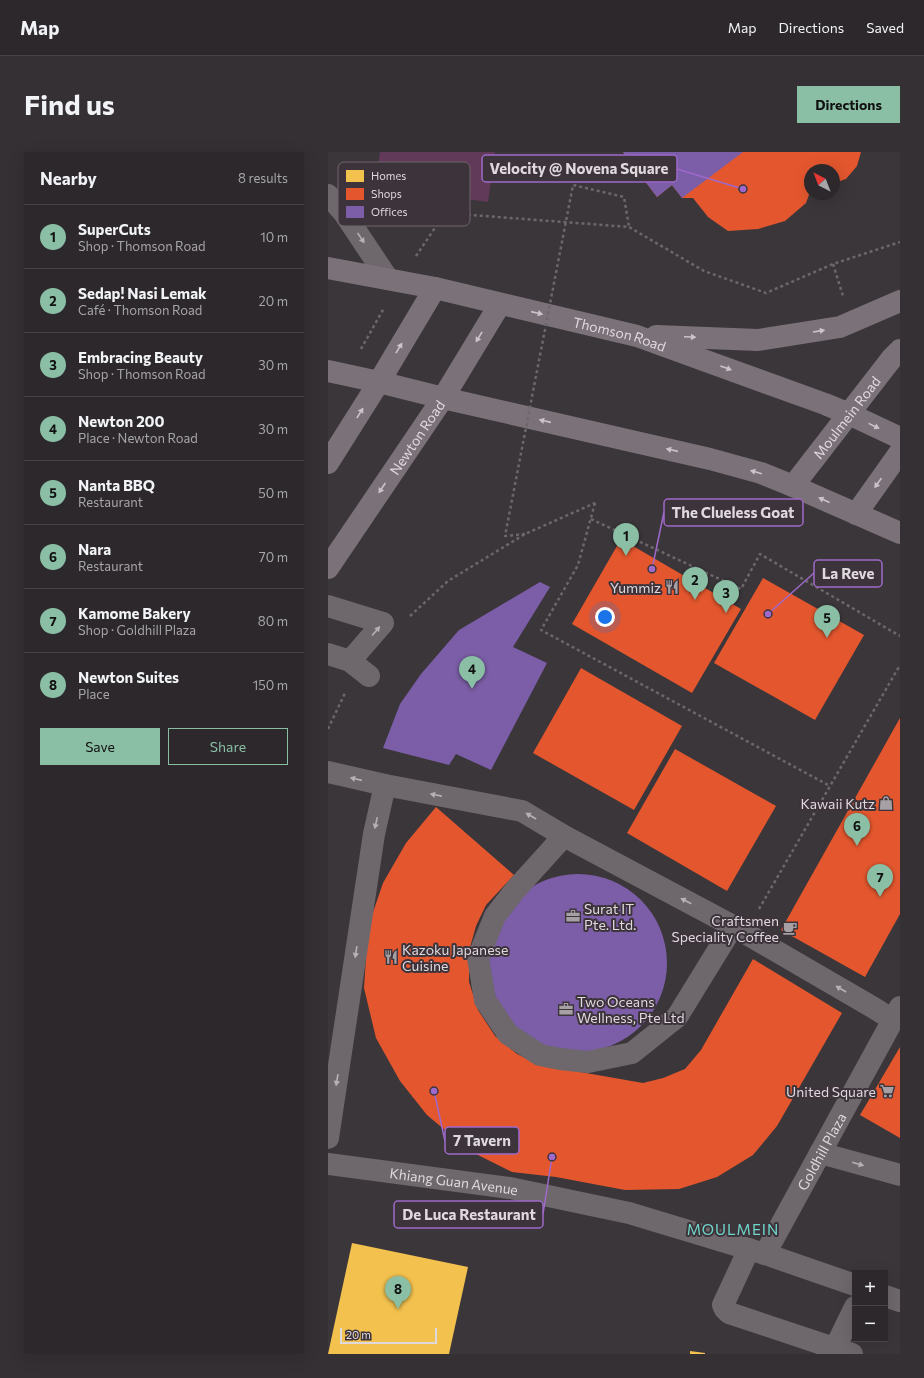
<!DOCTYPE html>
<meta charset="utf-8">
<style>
:root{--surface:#2c282c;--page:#343034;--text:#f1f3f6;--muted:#a6a6a9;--line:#484448;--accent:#8abfa5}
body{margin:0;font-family:Commissioner,sans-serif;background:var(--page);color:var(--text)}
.controls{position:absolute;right:12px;bottom:12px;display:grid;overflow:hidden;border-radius:0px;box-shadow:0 4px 16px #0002}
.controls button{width:36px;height:36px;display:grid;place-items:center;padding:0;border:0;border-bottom:1px solid var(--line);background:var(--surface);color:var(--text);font:20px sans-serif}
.compass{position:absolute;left:476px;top:12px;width:36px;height:36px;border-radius:50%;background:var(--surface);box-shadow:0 4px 16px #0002;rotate:318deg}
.scale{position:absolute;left:12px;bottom:10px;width:97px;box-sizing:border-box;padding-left:4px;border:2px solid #dfd9de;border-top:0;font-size:11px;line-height:14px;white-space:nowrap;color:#dfd9de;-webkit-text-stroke:3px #3d343b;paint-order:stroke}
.you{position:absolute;left:277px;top:465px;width:14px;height:14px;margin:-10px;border:3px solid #fff;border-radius:50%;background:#1a73e8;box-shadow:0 0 0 6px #1a73e833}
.badge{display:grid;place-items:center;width:26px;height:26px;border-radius:50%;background:var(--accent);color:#111;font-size:13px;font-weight:700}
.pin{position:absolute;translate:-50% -33px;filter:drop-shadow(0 1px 2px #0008)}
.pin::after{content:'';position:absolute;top:21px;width:14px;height:12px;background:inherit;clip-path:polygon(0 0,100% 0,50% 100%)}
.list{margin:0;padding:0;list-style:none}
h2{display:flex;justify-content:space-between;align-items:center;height:52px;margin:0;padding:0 16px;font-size:17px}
h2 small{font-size:13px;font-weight:400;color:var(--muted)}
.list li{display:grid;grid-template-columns:26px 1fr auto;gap:12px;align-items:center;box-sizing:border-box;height:64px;padding:0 16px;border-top:1px solid var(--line)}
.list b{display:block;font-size:15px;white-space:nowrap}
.list p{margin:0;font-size:13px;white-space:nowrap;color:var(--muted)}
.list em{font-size:13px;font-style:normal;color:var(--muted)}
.actions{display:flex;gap:8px;padding:12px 16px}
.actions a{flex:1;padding:9px 0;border:1px solid var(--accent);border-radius:0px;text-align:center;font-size:14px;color:var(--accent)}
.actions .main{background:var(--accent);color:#111}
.map{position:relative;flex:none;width:572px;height:1202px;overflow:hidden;border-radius:0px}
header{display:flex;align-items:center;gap:24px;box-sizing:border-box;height:56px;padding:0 20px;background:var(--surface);border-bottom:1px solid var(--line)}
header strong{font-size:19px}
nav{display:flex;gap:22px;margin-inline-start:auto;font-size:14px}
.intro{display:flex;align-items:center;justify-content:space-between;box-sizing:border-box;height:96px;padding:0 24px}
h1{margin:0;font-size:28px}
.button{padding:10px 18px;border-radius:0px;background:var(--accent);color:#111;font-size:14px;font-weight:700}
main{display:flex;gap:24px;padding:0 24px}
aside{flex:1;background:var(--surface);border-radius:0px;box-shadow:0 4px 16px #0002}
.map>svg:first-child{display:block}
.green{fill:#613959}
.homes{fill:#f2c14e}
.shops{fill:#e4572e}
.offices{fill:#7b5ea7}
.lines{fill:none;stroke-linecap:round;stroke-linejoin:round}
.path{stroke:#6d676b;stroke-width:2.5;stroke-dasharray:3 3;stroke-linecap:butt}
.minor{stroke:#6e676c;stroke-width:22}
.major{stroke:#7b7279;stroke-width:22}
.path-bridge{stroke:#6d676b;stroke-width:2.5;stroke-dasharray:3 3;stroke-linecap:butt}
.oneway{fill:#b7b1b6}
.oneway2{fill:#cbc4ca}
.labels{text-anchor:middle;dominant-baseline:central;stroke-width:4;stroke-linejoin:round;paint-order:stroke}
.street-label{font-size:14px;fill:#dfd9de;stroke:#3d343b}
.poi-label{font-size:14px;fill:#dfd9de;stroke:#3d343b;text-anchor:end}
.neighbourhood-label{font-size:15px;letter-spacing:1px;fill:#6ed6c9;stroke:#3d343b}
.key{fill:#3d343b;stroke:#6e666c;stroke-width:1}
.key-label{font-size:11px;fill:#dfd9de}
.leader{fill:none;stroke:#9e69ca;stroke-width:1.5}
.callout-dot{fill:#9e69ca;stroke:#3d343b;stroke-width:1.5}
.callout{fill:#3d343b;stroke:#9e69ca;stroke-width:1.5}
.callout-label{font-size:15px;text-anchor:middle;font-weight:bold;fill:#dfd9de}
</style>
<header>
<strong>Map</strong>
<nav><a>Map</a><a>Directions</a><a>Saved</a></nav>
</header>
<div class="intro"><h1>Find us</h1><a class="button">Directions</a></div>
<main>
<aside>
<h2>Nearby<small>8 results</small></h2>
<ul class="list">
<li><span class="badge">1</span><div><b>SuperCuts</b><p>Shop · Thomson Road</p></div><em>10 m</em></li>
<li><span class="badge">2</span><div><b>Sedap! Nasi Lemak</b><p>Café · Thomson Road</p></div><em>20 m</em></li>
<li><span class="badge">3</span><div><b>Embracing Beauty</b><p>Shop · Thomson Road</p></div><em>30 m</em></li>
<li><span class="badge">4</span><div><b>Newton 200</b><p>Place · Newton Road</p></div><em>30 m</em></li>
<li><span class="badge">5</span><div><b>Nanta BBQ</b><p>Restaurant</p></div><em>50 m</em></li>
<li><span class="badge">6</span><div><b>Nara</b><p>Restaurant</p></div><em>70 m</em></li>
<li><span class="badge">7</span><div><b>Kamome Bakery</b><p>Shop · Goldhill Plaza</p></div><em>80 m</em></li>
<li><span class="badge">8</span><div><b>Newton Suites</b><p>Place</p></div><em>150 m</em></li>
</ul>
<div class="actions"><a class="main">Save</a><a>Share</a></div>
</aside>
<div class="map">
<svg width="572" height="1202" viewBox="0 0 572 1202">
<rect width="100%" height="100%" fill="#3b363a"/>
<path class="green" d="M 52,0 L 167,0 L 160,50 L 47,35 Z"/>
<g class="homes">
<path d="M 24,1091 L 140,1115 L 121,1202 L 0,1202 Z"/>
<path d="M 362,1199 L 377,1201 L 377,1202 L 362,1202 Z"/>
</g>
<g class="shops">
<path d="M 295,0 L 533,0 L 529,14 L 518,27 L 506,31 L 506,18 L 482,18 L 482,40 L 478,51 L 457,69 L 430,77 L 400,79 L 380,65 L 365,46 L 354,46 L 344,33 L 329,45 Z"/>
<path d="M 293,387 L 413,457 L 364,541 L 244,472 Z"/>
<path d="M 435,426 L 536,483 L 487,568 L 386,511 Z"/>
<path d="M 253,516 L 354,574 L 306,658 L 205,601 Z"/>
<path d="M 572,566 L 572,762 L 537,825 L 453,778 Z"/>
<path d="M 347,597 L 448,654 L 399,739 L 299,681 Z"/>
<path d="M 108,655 L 186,723 L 158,753 L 148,774 L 141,799 L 141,830 L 150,858 L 167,884 L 189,902 L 212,913 L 315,931 L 335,926 L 357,917 L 373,898 L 425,807 L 514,861 L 449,974 L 425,1003 L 389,1025 L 351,1037 L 297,1038 L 228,1025 L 184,1020 L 142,999 L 99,963 L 72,929 L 48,886 L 36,836 L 40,775 L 55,731 L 78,691 Z"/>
<path d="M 572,895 L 572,986 L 532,963 Z"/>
</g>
<g class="offices">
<path d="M 295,0 L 415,0 L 354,46 L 344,33 L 329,45 Z"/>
<path d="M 212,430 L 222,435 L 185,495 L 219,511 L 163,618 L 128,602 L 121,613 L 55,596 L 72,552 L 93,522 L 131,478 Z"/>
<circle cx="250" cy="811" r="89"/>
</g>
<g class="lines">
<g class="path">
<path d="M 35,38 L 117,61 L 301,75 L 376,119 L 438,141 L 505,112 L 572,90"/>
<path d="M 88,104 L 117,61"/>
<path d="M 505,112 L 515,144"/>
<path d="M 33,197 L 56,156"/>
<path d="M 267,351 L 250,413 L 213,478 L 502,634"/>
<path d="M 263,367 L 413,437 L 432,402 L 572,484"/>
<path d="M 82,464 L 120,429 L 197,382 L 267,351"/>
<path d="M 0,577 L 17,541"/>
<path d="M 431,757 L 572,513"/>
</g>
<g class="minor">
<path d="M 0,43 L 16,61 L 60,127"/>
<path d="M 0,454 L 55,471 L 22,509"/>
<path d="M 0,502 L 22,509 L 41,524"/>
<path d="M 0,620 L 57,633 L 194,659 L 236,684 L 405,774 L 546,856 L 565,868"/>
<path d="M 236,684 L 188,737 L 167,764 L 150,806 L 157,848 L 180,882 L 212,903 L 232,907 L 260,910 L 304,901 L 349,865 L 405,774"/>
<path d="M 0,986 L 46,682 L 57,633"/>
<path d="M 492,1001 L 572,1023"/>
<path id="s1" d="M 0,1012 L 182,1036 L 301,1061 L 437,1102 L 527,1133"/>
<path d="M 421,1097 L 395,1153 L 397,1157 L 401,1161 L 524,1202"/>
<path id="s2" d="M 437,1102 L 572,855"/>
<path d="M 557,1144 L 572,1149"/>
<path d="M 507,1196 L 527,1155"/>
</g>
<g class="major">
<path id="s3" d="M 0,116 L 107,136 L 309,184 L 497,252 L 521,262 L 572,286"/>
<path d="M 328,184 L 430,188 L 512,175 L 572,149"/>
<path d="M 0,219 L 51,230 L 115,246 L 382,307 L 433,321 L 465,334 L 572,381"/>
<path d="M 0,311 L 51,230 L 107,136"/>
<path id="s4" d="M 465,334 L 564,206 L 572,198"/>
<path d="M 528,362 L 572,300"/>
<path id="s5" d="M 0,416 L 115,246 L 172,152"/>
</g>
<path class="path-bridge" d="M 197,382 L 177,384 L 245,33 L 296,45 L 301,75"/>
</g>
<defs><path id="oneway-solid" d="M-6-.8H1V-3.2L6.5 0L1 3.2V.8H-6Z"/></defs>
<g class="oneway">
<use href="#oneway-solid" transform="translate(33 86) rotate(56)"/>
<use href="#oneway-solid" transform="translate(48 479) rotate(-49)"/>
<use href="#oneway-solid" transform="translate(28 627) rotate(-167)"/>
<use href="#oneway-solid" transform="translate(108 643) rotate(-169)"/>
<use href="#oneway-solid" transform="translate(203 664) rotate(-150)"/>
<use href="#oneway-solid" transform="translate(48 671) rotate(103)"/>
<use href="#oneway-solid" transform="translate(358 749) rotate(-152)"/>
<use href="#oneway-solid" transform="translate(28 800) rotate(99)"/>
<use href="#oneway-solid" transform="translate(513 837) rotate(-150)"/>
<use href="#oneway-solid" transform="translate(9 928) rotate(99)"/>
<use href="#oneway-solid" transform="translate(530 1012) rotate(16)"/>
</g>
<g class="oneway2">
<use href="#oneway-solid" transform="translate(209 161) rotate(13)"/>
<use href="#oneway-solid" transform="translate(491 179) rotate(-9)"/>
<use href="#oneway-solid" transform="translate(151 185) rotate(121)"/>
<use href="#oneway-solid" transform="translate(362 185) rotate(2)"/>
<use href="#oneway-solid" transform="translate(71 196) rotate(-59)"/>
<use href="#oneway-solid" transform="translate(398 216) rotate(20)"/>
<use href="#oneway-solid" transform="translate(32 261) rotate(-58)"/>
<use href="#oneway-solid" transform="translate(217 269) rotate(-167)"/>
<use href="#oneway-solid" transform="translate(546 274) rotate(26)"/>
<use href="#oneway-solid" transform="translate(344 298) rotate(-167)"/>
<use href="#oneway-solid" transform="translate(428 320) rotate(-164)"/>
<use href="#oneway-solid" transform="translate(550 331) rotate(125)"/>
<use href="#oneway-solid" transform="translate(54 336) rotate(124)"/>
<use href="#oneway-solid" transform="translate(496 348) rotate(-156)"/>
</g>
<defs>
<symbol id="restaurant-bare" viewBox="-9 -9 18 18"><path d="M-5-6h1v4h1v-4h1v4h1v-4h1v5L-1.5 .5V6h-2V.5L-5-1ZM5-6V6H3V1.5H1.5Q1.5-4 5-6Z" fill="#a6a0a5" stroke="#3d343b" stroke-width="2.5" paint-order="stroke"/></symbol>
<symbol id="shop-bare" viewBox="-9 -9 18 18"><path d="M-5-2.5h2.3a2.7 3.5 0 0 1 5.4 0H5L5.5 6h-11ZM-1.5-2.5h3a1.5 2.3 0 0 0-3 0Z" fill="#a6a0a5" stroke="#3d343b" stroke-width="2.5" paint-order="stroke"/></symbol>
<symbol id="office-bare" viewBox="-9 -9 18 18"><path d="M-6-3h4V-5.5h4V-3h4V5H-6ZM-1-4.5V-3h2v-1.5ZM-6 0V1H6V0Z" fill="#a6a0a5" stroke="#3d343b" stroke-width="2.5" paint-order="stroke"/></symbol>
<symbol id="cafe-bare" viewBox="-9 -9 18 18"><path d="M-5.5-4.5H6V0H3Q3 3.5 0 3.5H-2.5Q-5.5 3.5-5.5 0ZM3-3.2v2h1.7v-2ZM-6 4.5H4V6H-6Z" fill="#a6a0a5" stroke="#3d343b" stroke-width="2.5" paint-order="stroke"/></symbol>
<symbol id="supermarket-bare" viewBox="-9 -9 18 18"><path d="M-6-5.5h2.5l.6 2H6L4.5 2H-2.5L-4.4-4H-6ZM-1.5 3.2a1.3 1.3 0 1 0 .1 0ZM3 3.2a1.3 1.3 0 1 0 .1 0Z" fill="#a6a0a5" stroke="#3d343b" stroke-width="2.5" paint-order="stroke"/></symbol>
</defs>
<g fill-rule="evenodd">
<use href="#restaurant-bare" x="334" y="425" width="20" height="20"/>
<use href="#shop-bare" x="548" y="641" width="20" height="20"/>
<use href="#office-bare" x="235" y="754" width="20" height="20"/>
<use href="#cafe-bare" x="452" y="766" width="20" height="20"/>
<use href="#restaurant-bare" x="53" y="795" width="20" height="20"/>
<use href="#office-bare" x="228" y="847" width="20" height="20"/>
<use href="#supermarket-bare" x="549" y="929" width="20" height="20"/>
</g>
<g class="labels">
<g class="street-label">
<text stroke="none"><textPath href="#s3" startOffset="299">Thomson Road</textPath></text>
<text stroke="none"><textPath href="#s4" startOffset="87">Moulmein Road</textPath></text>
<text stroke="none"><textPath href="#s5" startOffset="158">Newton Road</textPath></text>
<text stroke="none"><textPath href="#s2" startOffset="117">Goldhill Plaza</textPath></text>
<text stroke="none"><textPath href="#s1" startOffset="127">Khiang Guan Avenue</textPath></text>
</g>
<g class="poi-label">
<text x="333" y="435">Yummiz</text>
<text x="547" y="651">Kawaii Kutz</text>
<text x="256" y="756" text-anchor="start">Surat IT<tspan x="256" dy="16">Pte. Ltd.</tspan></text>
<text x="451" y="768">Craftsmen<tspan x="451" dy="16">Speciality Coffee</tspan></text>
<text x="74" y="797" text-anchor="start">Kazoku Japanese<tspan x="74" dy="16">Cuisine</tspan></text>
<text x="249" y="849" text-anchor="start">Two Oceans<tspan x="249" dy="16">Wellness, Pte Ltd</tspan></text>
<text x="548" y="939">United Square</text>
</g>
<g class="neighbourhood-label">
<text x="405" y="1077">MOULMEIN</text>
</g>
</g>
<rect x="10" y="10" width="132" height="64" rx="6" class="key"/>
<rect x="18" y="18" width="18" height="12" fill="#f2c14e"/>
<rect x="18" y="36" width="18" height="12" fill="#e4572e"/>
<rect x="18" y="54" width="18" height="12" fill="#7b5ea7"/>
<g class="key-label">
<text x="43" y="28">Homes</text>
<text x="43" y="46">Shops</text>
<text x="43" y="64">Offices</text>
</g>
<path class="leader" d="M415 37L349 17M324 417L336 360M440 462L486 421M106 939L117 989M224 1005L215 1062"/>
<g class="callout-dot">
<circle cx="415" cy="37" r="4"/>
<circle cx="324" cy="417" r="4"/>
<circle cx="440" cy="462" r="4"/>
<circle cx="106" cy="939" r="4"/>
<circle cx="224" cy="1005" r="4"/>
</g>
<g class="callout">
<rect x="154" y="3" width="195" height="27" rx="4"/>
<rect x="336" y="347" width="139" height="27" rx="4"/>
<rect x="486" y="408" width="68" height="27" rx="4"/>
<rect x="117" y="975" width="74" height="27" rx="4"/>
<rect x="66" y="1049" width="149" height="27" rx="4"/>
</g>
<g class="callout-label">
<text x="251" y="22">Velocity @ Novena Square</text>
<text x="405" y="366">The Clueless Goat</text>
<text x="520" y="427">La Reve</text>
<text x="154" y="994">7 Tavern</text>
<text x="141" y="1068">De Luca Restaurant</text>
</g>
</svg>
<div class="controls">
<button>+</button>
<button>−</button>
</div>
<svg class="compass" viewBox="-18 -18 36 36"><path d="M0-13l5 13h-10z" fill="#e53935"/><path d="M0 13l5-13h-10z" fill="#a6a6a9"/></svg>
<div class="scale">20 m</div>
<div class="you"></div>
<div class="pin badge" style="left:298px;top:404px">1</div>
<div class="pin badge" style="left:367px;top:448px">2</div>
<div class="pin badge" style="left:398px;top:461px">3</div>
<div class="pin badge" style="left:144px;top:537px">4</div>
<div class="pin badge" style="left:499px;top:486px">5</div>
<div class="pin badge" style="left:529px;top:694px">6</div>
<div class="pin badge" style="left:552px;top:745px">7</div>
<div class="pin badge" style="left:70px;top:1157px">8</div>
</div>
</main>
